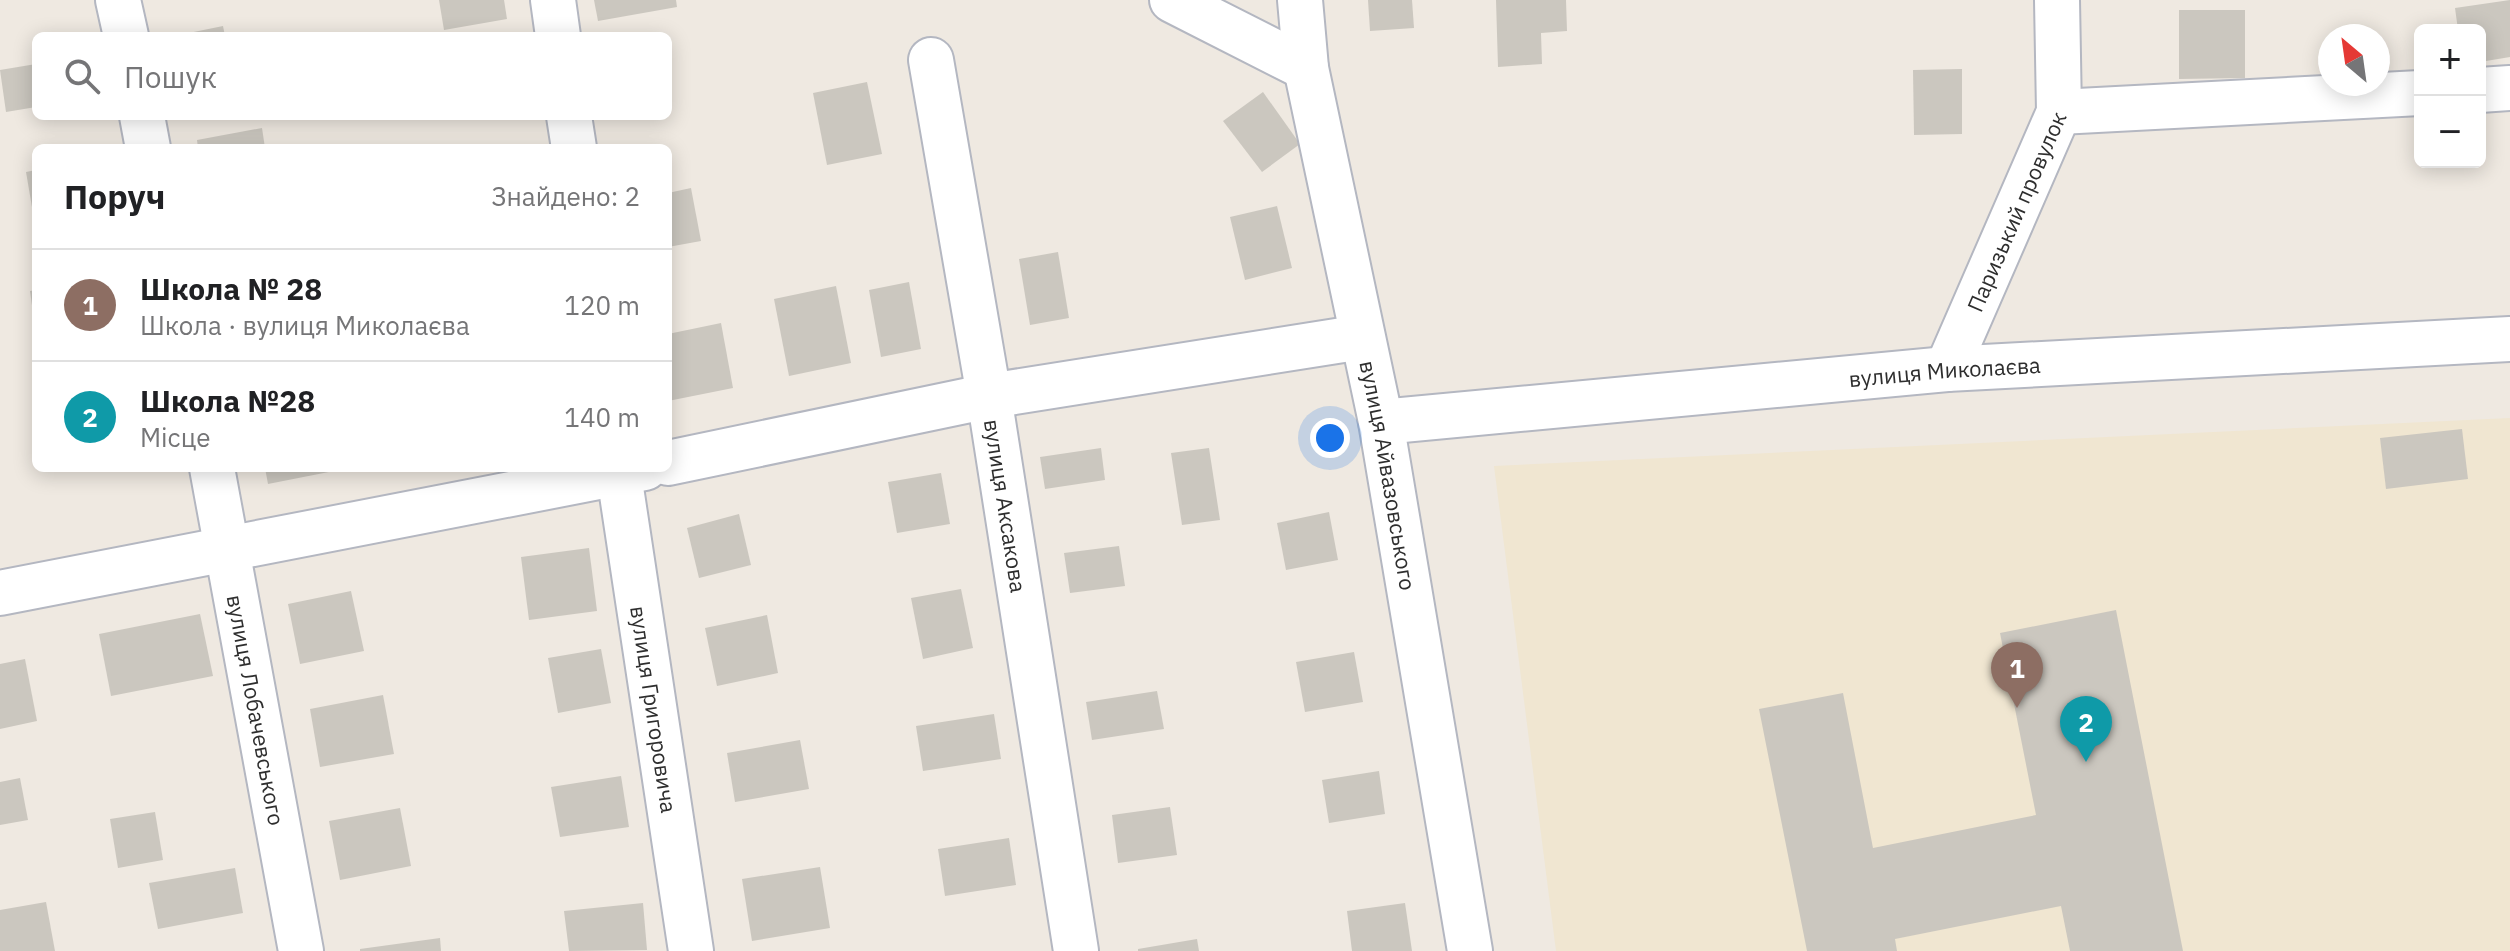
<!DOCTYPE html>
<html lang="uk">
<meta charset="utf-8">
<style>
:root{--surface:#fff;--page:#f6f6f6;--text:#202124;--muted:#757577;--line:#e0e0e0;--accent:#d93025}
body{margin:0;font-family:"IBM Plex Sans",sans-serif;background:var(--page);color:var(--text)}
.controls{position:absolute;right:24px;top:24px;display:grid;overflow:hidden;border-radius:12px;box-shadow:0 4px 20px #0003}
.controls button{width:72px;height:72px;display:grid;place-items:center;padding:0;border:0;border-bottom:2px solid var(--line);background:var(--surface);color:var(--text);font:40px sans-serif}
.compass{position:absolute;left:2318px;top:24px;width:72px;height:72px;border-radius:50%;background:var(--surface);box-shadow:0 4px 20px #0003;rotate:331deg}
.you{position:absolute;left:1330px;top:438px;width:28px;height:28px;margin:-20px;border:6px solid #fff;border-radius:50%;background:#1a73e8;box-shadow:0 0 0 12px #1a73e833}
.badge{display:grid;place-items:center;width:52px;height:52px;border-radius:50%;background:var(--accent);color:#fff;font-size:26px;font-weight:700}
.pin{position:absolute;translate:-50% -66px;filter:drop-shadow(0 2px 4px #0008)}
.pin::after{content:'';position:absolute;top:42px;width:28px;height:24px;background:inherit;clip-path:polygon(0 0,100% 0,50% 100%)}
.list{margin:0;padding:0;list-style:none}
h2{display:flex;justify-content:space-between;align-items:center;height:104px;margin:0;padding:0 32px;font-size:34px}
h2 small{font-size:26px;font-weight:400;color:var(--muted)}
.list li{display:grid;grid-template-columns:52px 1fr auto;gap:24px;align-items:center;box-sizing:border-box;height:112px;padding:0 32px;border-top:2px solid var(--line)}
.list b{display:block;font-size:30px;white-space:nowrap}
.list p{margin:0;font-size:26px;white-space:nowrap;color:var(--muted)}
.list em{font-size:26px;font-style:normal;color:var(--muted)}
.icon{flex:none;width:44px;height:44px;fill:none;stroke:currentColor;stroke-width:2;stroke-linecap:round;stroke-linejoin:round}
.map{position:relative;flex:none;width:2510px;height:951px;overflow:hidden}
.search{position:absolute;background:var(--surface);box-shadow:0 4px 20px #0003;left:32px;top:32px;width:640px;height:88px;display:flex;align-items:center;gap:20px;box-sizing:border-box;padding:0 28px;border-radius:12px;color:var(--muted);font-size:30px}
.panel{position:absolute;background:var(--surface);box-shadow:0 4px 20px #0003;left:32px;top:144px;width:640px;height:328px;border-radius:12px}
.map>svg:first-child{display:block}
.education{fill:#f0e6d1}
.building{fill:#cbc7bf}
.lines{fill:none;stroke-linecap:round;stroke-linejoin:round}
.minor-casing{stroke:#b4b7c1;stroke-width:48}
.minor{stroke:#fff;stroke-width:44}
.labels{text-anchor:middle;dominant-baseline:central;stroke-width:6;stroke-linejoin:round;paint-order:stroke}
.street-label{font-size:22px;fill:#2e2e2e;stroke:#fff}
</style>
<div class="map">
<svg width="2510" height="951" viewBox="0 0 2510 951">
<rect width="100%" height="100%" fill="#efe9e1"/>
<path class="education" d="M 2510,418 L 2510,951 L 1556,951 L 1494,466 Z"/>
<g class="building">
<path d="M 439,0 L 504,0 L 507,19 L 444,30 Z"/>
<path d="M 594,0 L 676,0 L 677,7 L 598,21 Z"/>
<path d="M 1368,0 L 1412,0 L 1414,28 L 1370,31 Z"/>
<path d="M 1496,0 L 1566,0 L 1567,31 L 1541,33 L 1542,64 L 1498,67 Z"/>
<path d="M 2510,0 L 2510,57 L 2480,62 L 2480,30 L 2458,30 L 2455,8 Z"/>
<path d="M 2179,10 L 2245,10 L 2245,78 L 2179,79 Z"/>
<path d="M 223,26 L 225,36 L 180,36 L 179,35 Z"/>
<path d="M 36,64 L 36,107 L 6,112 L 0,70 Z"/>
<path d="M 1962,69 L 1962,134 L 1914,135 L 1913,70 Z"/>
<path d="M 867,82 L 882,154 L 827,165 L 813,93 Z"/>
<path d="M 1263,92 L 1300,144 L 1262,172 L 1223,121 Z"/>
<path d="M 262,128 L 265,148 L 198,148 L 197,140 Z"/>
<path d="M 36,170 L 36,213 L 33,213 L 26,172 Z"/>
<path d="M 691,188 L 701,241 L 668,247 L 668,193 Z"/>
<path d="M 1277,206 L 1292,268 L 1245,280 L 1230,217 Z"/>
<path d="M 1058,252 L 1069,318 L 1030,325 L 1019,259 Z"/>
<path d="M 909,282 L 921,349 L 881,357 L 869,290 Z"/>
<path d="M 836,286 L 851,363 L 789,376 L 774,299 Z"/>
<path d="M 36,290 L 36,320 L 34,320 L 30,291 Z"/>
<path d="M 721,323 L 733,388 L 668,401 L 668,334 Z"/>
<path d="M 2462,429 L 2468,479 L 2386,489 L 2380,438 Z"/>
<path d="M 1101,448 L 1105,480 L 1045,489 L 1040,457 Z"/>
<path d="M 1209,448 L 1220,520 L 1182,525 L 1171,453 Z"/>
<path d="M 265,468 L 344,468 L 344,469 L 268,484 Z"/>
<path d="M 941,473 L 950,524 L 897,533 L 888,482 Z"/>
<path d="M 1329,512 L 1338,560 L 1286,570 L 1277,523 Z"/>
<path d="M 739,514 L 751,565 L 699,578 L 687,528 Z"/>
<path d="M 1119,546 L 1125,586 L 1070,593 L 1064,553 Z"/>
<path d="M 589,548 L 597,611 L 529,620 L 521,557 Z"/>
<path d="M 961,589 L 973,648 L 923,659 L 911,598 Z"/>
<path d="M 351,591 L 364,651 L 300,664 L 288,604 Z"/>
<path d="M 2116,610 L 2183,951 L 2070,951 L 2061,906 L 1895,939 L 1897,951 L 1807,951 L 1759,709 L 1843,693 L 1873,848 L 2036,815 L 2000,633 Z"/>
<path d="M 200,614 L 213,676 L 111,696 L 99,634 Z"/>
<path d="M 767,615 L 778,673 L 717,686 L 705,628 Z"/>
<path d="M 601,649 L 611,703 L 558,713 L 548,658 Z"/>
<path d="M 1354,652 L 1363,702 L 1305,712 L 1296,662 Z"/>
<path d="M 25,659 L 37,721 L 0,729 L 0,664 Z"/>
<path d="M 1157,691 L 1164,729 L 1092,740 L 1086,702 Z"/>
<path d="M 383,695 L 394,754 L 320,767 L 310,709 Z"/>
<path d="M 994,714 L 1001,759 L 923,771 L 916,726 Z"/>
<path d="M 800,740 L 809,789 L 735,802 L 727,753 Z"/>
<path d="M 1379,771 L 1385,814 L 1329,823 L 1322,780 Z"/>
<path d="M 621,776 L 629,827 L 560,837 L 551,787 Z"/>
<path d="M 20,778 L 28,820 L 0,825 L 0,782 Z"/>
<path d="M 1170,807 L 1177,855 L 1118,863 L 1112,815 Z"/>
<path d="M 400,808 L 411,866 L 340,880 L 329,821 Z"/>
<path d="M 155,812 L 163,860 L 118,868 L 110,819 Z"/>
<path d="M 1009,838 L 1016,885 L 945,896 L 938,849 Z"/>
<path d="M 820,867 L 830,928 L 752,941 L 742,879 Z"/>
<path d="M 235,868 L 243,913 L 158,929 L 149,883 Z"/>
<path d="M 46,902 L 55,951 L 0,951 L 0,910 Z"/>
<path d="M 643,903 L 647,950 L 569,951 L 564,911 Z"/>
<path d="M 1405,903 L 1412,951 L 1352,951 L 1347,911 Z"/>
<path d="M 440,938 L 441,951 L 360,951 L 360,949 Z"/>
<path d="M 1197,939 L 1199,951 L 1138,951 L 1138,949 Z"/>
</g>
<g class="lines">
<defs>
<g id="minor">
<path d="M 118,0 L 126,36"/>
<path d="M 553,0 L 558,36"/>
<path d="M 1172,0 L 1306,68"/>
<path id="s1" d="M 1300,0 L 1306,68 L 1381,422 L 1470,951"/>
<path id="s2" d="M 931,60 L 989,396 L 1076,951"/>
<path d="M 2480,90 L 2510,88"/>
<path d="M 2059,112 L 2420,93"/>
<path d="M 142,116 L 148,148"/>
<path d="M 569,116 L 574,148"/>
<path id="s3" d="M 1947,369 L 2059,112 L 2057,0"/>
<path id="s4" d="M 1381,422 L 1947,369 L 2510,339"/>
<path d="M 668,463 L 989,396 L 1362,337"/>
<path id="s5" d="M 212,468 L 301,951"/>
<path id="s6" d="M 618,468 L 691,951"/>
<path d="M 0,593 L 645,468"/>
</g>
</defs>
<use href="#minor" class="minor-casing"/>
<use href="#minor" class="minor"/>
</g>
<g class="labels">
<g class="street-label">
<text stroke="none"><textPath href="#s3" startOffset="172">Паризький провулок</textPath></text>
<text stroke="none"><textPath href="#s4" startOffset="566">вулиця Миколаєва</textPath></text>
<text stroke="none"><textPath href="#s1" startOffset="484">вулиця Айвазовського</textPath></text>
<text stroke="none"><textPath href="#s2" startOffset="452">вулиця Аксакова</textPath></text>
<text stroke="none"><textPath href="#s5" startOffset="246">вулиця Лобачевського</textPath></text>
<text stroke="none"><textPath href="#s6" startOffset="244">вулиця Григоровича</textPath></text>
</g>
</g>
</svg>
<div class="controls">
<button>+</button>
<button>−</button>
</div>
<svg class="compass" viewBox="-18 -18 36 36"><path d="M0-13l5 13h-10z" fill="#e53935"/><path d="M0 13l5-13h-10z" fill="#757577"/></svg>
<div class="you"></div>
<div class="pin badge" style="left:2017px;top:708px;background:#8d6e63">1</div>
<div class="pin badge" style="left:2086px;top:762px;background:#0f9aa8">2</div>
<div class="search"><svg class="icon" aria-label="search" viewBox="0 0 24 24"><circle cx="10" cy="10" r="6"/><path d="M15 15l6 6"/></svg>Пошук</div>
<section class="panel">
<h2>Поруч<small>Знайдено: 2</small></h2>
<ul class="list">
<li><span class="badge" style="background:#8d6e63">1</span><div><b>Школа № 28</b><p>Школа · вулиця Миколаєва</p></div><em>120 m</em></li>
<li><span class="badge" style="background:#0f9aa8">2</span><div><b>Школа №28</b><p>Місце</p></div><em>140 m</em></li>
</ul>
</section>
</div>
